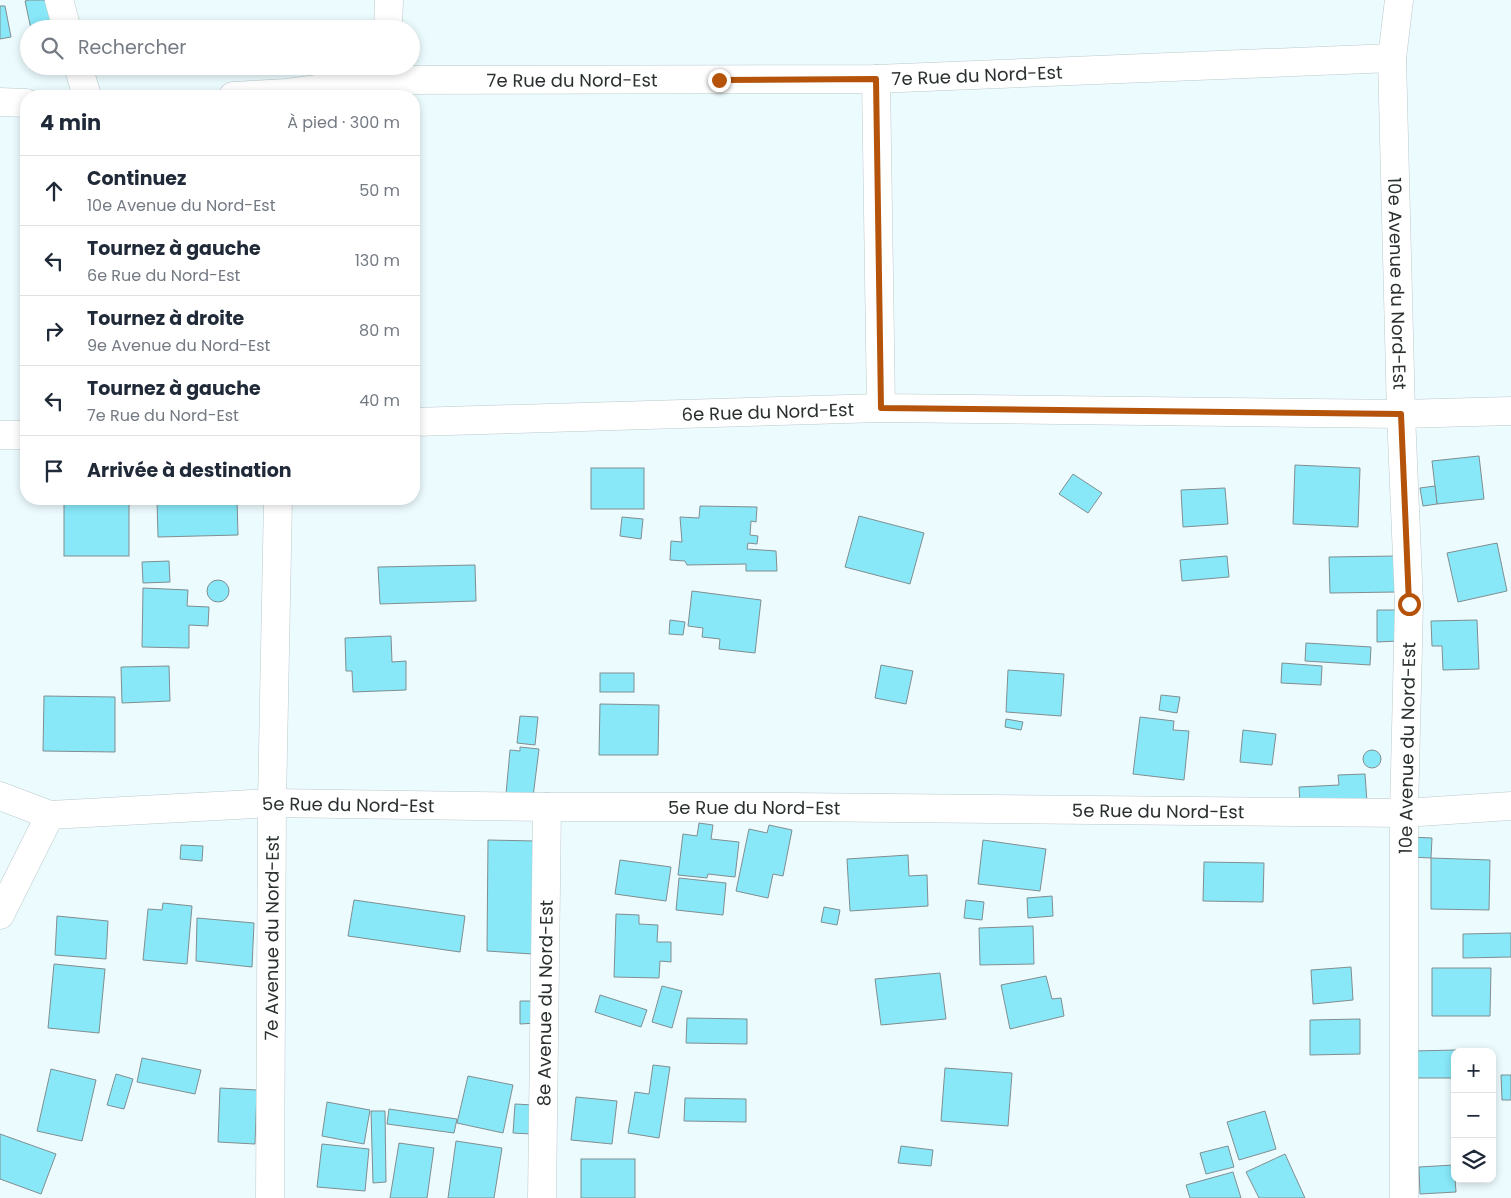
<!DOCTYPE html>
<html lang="fr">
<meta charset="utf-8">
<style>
:root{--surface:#fff;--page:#f6f6f7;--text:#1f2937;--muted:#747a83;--line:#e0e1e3}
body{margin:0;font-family:Poppins,sans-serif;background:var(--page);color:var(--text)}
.controls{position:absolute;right:15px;bottom:15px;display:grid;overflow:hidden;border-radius:10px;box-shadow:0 2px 8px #0003}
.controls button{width:45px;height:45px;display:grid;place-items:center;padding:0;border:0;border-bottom:1px solid var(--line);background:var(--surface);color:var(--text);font:25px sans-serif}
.stop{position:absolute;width:15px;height:15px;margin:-11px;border:4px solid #b45309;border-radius:50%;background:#fff}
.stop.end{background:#b45309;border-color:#fff;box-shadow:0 1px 5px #0008}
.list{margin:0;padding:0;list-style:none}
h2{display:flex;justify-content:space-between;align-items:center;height:65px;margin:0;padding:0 20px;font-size:21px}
h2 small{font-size:16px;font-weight:400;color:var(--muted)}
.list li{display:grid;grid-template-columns:32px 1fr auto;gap:15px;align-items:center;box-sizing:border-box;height:70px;padding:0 20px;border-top:1px solid var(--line)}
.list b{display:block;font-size:19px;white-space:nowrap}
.list p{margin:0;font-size:16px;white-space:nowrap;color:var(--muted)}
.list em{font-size:16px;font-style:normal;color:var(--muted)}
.icon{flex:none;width:28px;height:28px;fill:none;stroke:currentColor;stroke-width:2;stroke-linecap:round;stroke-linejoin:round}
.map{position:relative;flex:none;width:1511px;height:1198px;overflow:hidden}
.search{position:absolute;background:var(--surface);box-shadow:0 2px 8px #0003;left:20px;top:20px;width:400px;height:55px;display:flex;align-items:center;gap:12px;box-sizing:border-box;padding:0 18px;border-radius:28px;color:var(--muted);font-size:19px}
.panel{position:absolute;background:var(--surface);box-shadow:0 2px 8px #0003;left:20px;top:90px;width:400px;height:415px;border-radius:20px}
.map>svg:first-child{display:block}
.building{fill:#88e8f8;stroke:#808e91}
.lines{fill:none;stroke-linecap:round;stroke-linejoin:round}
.minor-casing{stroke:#bac9cc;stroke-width:29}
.minor{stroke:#fff;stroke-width:28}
.route{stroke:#b45309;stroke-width:6}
.labels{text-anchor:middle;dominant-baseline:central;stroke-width:4.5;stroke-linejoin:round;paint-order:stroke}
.street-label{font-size:18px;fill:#2a2f30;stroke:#fff}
</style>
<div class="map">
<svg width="1511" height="1198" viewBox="0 0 1511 1198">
<rect width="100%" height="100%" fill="#ecfbfe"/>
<g class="building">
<path d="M 29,0 L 46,0 L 53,29 L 31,29 L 25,1 Z"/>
<path d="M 0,6 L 5,6 L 11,37 L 0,39 Z"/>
<path d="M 1479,456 L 1484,499 L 1437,504 L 1432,461 Z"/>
<path d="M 1295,465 L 1360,468 L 1358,527 L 1293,524 Z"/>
<rect x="591" y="468" width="53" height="41"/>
<path d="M 1073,474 L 1102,493 L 1088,513 L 1059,494 Z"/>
<path d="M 1435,486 L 1437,504 L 1423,506 L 1420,488 Z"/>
<path d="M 1225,488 L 1228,524 L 1183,527 L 1181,490 Z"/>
<path d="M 157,499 L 237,499 L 238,535 L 158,537 Z"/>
<rect x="64" y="503" width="65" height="53"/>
<path d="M 700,506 L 757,507 L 756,522 L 751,521 L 750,535 L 758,536 L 757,544 L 748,543 L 747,549 L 776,551 L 777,571 L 746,571 L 746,564 L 687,565 L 685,561 L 670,560 L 671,541 L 682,542 L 680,517 L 699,518 Z"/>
<path d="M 859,516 L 924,533 L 910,584 L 845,567 Z"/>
<path d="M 622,517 L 643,519 L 641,539 L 620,536 Z"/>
<path d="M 1497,543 L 1507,591 L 1458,602 L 1447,553 Z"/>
<path d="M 1227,556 L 1229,577 L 1182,581 L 1180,560 Z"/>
<path d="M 1395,556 L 1396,592 L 1330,593 L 1329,557 Z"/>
<path d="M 169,561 L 170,582 L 143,583 L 142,562 Z"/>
<path d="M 475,565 L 476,601 L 380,604 L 378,567 Z"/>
<circle cx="218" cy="591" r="11"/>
<path d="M 143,588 L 188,590 L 187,606 L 209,607 L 208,626 L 189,625 L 189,648 L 142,647 Z"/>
<path d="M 692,591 L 761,600 L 755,653 L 719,649 L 720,639 L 702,637 L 703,628 L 688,626 Z"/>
<path d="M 1377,610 L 1397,610 L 1398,641 L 1377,642 Z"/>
<path d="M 670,620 L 685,622 L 683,635 L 669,634 Z"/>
<path d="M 1477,620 L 1479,669 L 1443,670 L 1442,646 L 1432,646 L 1431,621 Z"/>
<path d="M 391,636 L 392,662 L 406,661 L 406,690 L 353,692 L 352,671 L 346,671 L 345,638 Z"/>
<path d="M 1306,643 L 1371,647 L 1370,665 L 1305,661 Z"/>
<path d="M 1282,663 L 1322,666 L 1321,685 L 1281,683 Z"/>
<path d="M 881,665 L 913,671 L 906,704 L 875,698 Z"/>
<path d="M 169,666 L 170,701 L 122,703 L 121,667 Z"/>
<path d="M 1008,670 L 1064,674 L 1061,716 L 1006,712 Z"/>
<rect x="600" y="673" width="34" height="19"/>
<path d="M 1161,695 L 1180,697 L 1177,713 L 1159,710 Z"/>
<path d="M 44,696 L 115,697 L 115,752 L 43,751 Z"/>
<path d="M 600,704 L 659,705 L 658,755 L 599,755 Z"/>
<path d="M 520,716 L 538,717 L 535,745 L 517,743 Z"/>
<path d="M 1140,717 L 1174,721 L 1173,730 L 1189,731 L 1184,780 L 1133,774 Z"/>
<path d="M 1006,719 L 1023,722 L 1021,730 L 1005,727 Z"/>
<path d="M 1243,730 L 1276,734 L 1272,765 L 1240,762 Z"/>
<path d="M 520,747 L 539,749 L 533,797 L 506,794 L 510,750 L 520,751 Z"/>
<circle cx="1372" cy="759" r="9"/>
<path d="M 1365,774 L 1367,802 L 1300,804 L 1299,787 L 1339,785 L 1338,775 Z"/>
<path d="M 699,823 L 713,825 L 711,839 L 739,842 L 735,877 L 708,874 L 707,878 L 678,875 L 683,834 L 697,836 Z"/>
<path d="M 769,825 L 792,830 L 783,876 L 773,874 L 768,898 L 736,891 L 749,829 L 767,833 Z"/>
<path d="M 1411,837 L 1432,838 L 1431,858 L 1411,857 Z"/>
<path d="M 488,840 L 536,841 L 532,954 L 487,951 Z"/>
<path d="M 983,840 L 1046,849 L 1040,891 L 978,884 Z"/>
<path d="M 181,845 L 203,846 L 202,861 L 180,859 Z"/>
<path d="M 908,855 L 909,876 L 927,875 L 928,906 L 850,911 L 847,859 Z"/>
<path d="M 1431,858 L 1490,860 L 1489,910 L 1431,909 Z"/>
<path d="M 620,860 L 671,867 L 666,901 L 615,894 Z"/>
<path d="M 1204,862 L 1264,863 L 1263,902 L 1203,901 Z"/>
<path d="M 679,878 L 726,883 L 723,915 L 676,910 Z"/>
<path d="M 1052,896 L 1053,916 L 1028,918 L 1027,898 Z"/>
<path d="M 354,900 L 465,916 L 460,952 L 348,936 Z"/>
<path d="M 966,900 L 984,902 L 982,920 L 964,918 Z"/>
<path d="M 163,903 L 192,906 L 187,964 L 143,960 L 148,909 L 162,910 Z"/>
<path d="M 824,907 L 840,910 L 837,925 L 821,922 Z"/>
<path d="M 616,914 L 639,915 L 639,924 L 658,925 L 657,942 L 671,942 L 671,962 L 660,961 L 659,978 L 614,977 Z"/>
<path d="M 57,916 L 108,921 L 106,959 L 55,955 Z"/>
<path d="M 197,918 L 254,923 L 252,967 L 196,961 Z"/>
<path d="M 1033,926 L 1034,964 L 980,965 L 979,928 Z"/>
<path d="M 1511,933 L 1511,957 L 1463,958 L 1463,934 Z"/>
<path d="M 54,964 L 105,969 L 99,1033 L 48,1028 Z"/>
<path d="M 1351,967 L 1353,1000 L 1313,1004 L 1311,970 Z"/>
<path d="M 1432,968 L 1491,968 L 1490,1016 L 1432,1016 Z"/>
<path d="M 940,973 L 946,1019 L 881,1025 L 875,979 Z"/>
<path d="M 1046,976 L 1052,999 L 1061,998 L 1064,1016 L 1010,1029 L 1001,985 Z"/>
<path d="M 662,986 L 682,991 L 672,1028 L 652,1022 Z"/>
<path d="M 600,995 L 647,1010 L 641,1027 L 595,1012 Z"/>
<path d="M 520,1001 L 537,1001 L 537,1023 L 520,1024 Z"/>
<path d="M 687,1018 L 747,1019 L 747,1044 L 686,1043 Z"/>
<path d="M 1360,1019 L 1360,1054 L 1310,1055 L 1310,1020 Z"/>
<path d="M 1456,1050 L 1455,1078 L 1414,1078 L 1413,1051 Z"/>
<rect x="1492" y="1055" width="2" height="19"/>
<path d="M 142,1058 L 201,1070 L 195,1094 L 137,1082 Z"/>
<path d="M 653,1065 L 670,1067 L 659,1138 L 628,1133 L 635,1092 L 649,1094 Z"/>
<path d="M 945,1068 L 1012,1073 L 1008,1126 L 941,1121 Z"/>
<path d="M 51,1069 L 96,1080 L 82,1141 L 37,1131 Z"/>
<path d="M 116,1074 L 133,1079 L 124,1109 L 107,1105 Z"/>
<path d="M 1501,1075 L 1511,1075 L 1511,1100 L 1502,1100 Z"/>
<path d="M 468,1076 L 513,1085 L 503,1133 L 457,1123 Z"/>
<path d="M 220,1088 L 257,1090 L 255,1144 L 218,1142 Z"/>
<path d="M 576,1097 L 617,1101 L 612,1144 L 571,1140 Z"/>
<path d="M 685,1098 L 746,1099 L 746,1122 L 684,1121 Z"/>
<path d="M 327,1102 L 370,1110 L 364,1144 L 322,1136 Z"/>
<path d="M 515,1104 L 533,1105 L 531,1134 L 513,1133 Z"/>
<path d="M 389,1109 L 457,1119 L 454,1133 L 387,1124 Z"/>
<path d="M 371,1111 L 385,1111 L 386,1182 L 373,1183 Z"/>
<path d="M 1265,1111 L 1276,1149 L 1239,1160 L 1227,1122 Z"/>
<path d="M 0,1134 L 56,1154 L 41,1194 L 0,1179 Z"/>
<path d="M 456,1141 L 502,1148 L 494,1198 L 448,1198 Z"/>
<path d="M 399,1143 L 434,1148 L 427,1198 L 390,1198 Z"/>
<path d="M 322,1144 L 369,1149 L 365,1191 L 317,1187 Z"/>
<path d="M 901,1146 L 933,1150 L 931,1166 L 898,1163 Z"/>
<path d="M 1228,1146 L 1234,1167 L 1206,1174 L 1200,1153 Z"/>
<path d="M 1285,1154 L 1305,1198 L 1259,1198 L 1246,1172 Z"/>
<rect x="581" y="1159" width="54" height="39"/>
<path d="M 1454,1165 L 1456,1192 L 1420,1194 L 1419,1167 Z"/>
<path d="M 1233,1172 L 1241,1198 L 1190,1198 L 1186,1185 Z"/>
</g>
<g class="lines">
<defs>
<g id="minor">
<path d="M 59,0 L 67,29"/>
<path id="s1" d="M 1399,0 L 1392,58 L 1401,414 L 1409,604 L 1404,813 L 1404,1198"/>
<path d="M 388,29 L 389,0"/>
<path d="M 78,66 L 87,96"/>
<path d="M 876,79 L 881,408"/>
<path id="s2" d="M 233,96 L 287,93 L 386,80 L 876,79 L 1392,58"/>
<path d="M 0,102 L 26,103"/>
<path id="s3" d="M 414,422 L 881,408 L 1401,414 L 1511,411"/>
<path d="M 0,435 L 26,435"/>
<path id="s4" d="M 0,796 L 50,815 L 272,803 L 547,807 L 792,807 L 1404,813 L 1511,806"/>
<path d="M 0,915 L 50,815"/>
<path id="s5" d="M 270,1198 L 272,803 L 278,499"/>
<path id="s6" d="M 542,1198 L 547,807"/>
</g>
</defs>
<use href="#minor" class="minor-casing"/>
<use href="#minor" class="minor"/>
</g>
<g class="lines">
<path class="route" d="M 719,80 L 876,79 L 881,408 L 1401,414 L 1409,604"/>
</g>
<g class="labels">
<g class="street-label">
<text stroke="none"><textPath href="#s2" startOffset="745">7e Rue du Nord-Est</textPath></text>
<text stroke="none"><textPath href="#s2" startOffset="340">7e Rue du Nord-Est</textPath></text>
<text stroke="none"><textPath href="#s1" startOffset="284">10e Avenue du Nord-Est</textPath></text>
<text stroke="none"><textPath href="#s3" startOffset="354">6e Rue du Nord-Est</textPath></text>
<text transform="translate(1407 748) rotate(-89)">10e Avenue du Nord-Est</text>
<text stroke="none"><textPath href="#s4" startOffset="352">5e Rue du Nord-Est</textPath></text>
<text stroke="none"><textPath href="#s4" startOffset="758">5e Rue du Nord-Est</textPath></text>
<text stroke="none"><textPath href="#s4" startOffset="1162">5e Rue du Nord-Est</textPath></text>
<text stroke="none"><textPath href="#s5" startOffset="260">7e Avenue du Nord-Est</textPath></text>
<text stroke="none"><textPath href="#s6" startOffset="195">8e Avenue du Nord-Est</textPath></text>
</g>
</g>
</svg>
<div class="controls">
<button>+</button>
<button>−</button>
<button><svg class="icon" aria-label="layers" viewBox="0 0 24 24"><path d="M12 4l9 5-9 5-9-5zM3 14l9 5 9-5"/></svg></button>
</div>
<div class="stop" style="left:1409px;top:604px"></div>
<div class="stop end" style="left:719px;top:80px"></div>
<div class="search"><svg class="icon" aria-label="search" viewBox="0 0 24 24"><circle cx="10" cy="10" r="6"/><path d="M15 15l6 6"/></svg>Rechercher</div>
<section class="panel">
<h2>4 min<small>À pied · 300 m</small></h2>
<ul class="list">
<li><svg class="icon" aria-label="ahead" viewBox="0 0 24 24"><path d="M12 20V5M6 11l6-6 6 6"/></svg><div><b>Continuez</b><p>10e Avenue du Nord-Est</p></div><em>50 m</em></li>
<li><svg class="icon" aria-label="left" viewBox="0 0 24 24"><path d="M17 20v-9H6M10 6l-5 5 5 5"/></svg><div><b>Tournez à gauche</b><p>6e Rue du Nord-Est</p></div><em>130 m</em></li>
<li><svg class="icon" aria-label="right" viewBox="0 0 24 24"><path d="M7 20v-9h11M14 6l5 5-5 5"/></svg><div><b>Tournez à droite</b><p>9e Avenue du Nord-Est</p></div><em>80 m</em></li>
<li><svg class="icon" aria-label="left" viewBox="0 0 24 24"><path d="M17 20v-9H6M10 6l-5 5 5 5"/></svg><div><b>Tournez à gauche</b><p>7e Rue du Nord-Est</p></div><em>40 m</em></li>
<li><svg class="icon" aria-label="arrive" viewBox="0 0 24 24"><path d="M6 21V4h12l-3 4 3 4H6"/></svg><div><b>Arrivée à destination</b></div></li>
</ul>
</section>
</div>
